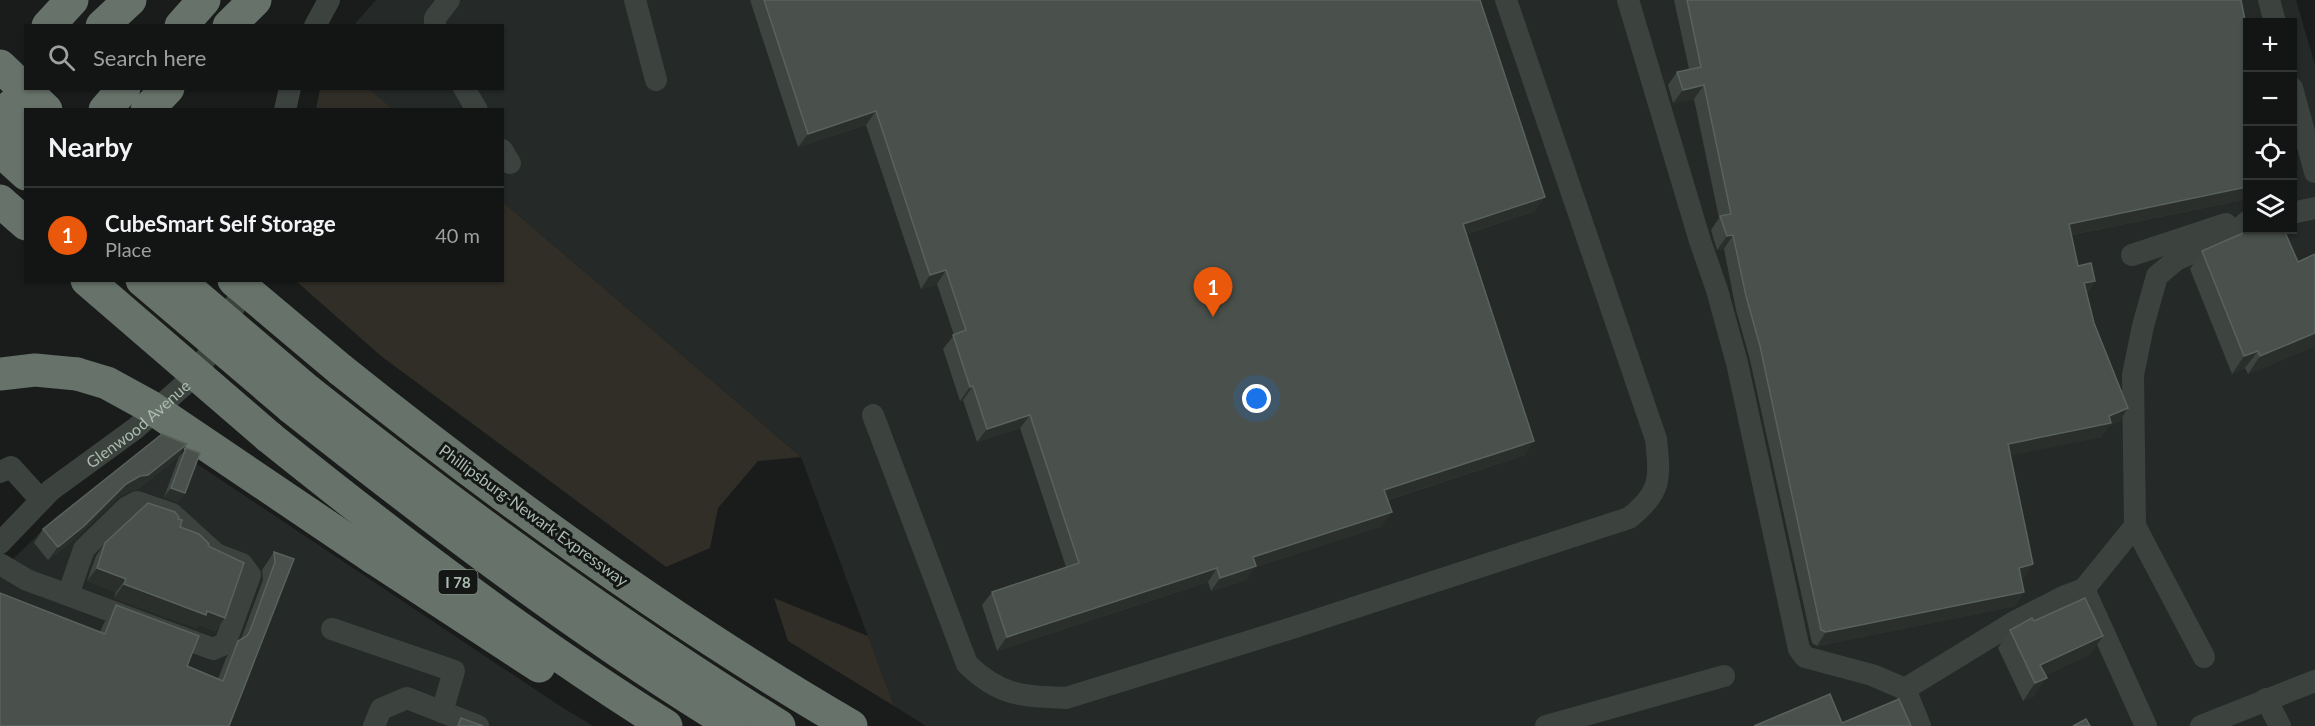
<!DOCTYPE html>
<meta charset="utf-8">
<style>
:root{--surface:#131514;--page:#202222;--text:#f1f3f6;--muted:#9d9fa0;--line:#323434;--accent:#ea580c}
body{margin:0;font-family:Lato,sans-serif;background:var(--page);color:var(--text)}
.controls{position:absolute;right:18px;top:18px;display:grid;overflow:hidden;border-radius:0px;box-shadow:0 2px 4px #0004}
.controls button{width:54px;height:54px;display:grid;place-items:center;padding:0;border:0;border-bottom:2px solid var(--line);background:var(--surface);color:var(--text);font:30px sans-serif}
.you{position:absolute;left:1257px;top:399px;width:21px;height:21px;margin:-15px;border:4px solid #fff;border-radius:50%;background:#1a73e8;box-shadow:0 0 0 9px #1a73e833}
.badge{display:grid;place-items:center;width:39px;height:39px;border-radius:50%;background:var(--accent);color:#fff;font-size:20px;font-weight:700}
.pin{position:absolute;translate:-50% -50px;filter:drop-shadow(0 2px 3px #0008)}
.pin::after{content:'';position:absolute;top:32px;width:21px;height:18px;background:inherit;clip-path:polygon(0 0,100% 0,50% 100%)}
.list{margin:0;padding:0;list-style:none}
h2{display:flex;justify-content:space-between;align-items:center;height:78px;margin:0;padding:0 24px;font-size:26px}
h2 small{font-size:20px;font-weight:400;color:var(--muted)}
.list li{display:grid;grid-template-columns:39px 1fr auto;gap:18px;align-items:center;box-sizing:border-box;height:96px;padding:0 24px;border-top:2px solid var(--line)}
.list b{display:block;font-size:22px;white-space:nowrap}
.list p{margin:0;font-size:20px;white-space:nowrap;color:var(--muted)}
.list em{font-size:20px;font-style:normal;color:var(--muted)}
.icon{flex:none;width:33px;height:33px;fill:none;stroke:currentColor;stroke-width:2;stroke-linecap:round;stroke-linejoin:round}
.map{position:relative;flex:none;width:2315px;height:726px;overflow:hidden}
.search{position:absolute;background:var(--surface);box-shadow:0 2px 4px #0004;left:24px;top:24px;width:480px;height:66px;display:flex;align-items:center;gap:15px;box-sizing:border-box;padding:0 21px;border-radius:0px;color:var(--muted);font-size:22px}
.panel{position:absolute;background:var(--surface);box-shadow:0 2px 4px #0004;left:24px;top:108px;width:480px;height:174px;border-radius:0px}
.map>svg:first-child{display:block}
.built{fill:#252927;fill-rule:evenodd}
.green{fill:#312e27}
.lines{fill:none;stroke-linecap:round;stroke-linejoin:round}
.minor{stroke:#3c433f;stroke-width:22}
.highway{stroke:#66726a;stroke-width:33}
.highway-bridge{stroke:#66726a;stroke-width:33}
.wall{fill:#3e4440}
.shaded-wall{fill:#2a2f2c}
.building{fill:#4a514c;stroke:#59625c;stroke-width:1.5}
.labels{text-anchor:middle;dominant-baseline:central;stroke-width:6;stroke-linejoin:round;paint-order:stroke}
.shield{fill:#141716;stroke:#7e8a82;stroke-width:1.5}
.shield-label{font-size:15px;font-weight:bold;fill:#abbcb0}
.street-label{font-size:16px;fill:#abbcb0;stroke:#141716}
</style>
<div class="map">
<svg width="2315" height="726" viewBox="0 0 2315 726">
<rect width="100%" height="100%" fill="#191c1b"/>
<g class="built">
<path d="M 376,0 L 2296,0 L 2315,65 L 2315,726 L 926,726 L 894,706 L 801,457 L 503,202 L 502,110 L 393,109 L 369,89 L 502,88 L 502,26 L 353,26 ZM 2248,22 L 2292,22 L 2292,230 L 2248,230 Z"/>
<path d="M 158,438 L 560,706 L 593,726 L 0,726 L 0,577 L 8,564 L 57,516 Z"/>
</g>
<g class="green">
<path d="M 320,89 L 369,89 L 393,109 L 316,109 Z"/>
<path d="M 503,202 L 801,457 L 758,461 L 718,508 L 710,548 L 666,567 L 381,356 L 296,281 L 502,280 Z"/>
<path d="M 774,598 L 868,636 L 894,706 L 788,641 Z"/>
</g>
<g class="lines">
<g class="minor">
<path d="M 635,0 L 656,80"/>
<path d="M 1628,0 L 1700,241 L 1717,290 L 1737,363 L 1799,649 L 1805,657 L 1872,675 L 1905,689 L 1920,726"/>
<path d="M 2269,0 L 2275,22"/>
<path d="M 315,26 L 329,0"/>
<path d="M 435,26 L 435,18 L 449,0"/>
<path d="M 464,88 L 477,110"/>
<path d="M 2292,88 L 2315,172"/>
<path d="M 285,110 L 290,88"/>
<path d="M 502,150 L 510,163"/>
<path d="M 2292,213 L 2315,208"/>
<path d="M 2132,255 L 2226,224"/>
<path d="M 873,415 L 967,664 C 1000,696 1021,696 1066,698 L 1292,628 L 1629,518 C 1662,492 1660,478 1656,439 L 1506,0"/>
<path d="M 0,472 L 11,467 L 41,500"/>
<path d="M 2135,526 L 2204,657"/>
<path id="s1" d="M 0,543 L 51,490 L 136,428 L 185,384 L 210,353 L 248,280"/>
<path d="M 0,564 L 27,580 L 49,588 L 213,649 L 225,644 L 250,575 L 242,564 L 216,554 L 172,514 L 137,502 L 126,508 L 84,549 L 68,595"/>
<path d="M 2084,589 L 2146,726"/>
<path d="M 332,629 L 454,671 L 442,712"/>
<path d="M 1905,689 L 2016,621 L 2065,596 L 2084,589 L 2135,526 L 2133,375 L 2143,326 L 2157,276 L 2176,260 L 2232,235 L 2248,221"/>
<path d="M 2266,699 L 2280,726"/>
<path d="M 374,726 L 381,709 L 407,698 L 478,726"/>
<path d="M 1546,726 L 1724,676"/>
<path d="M 2201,726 L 2315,681"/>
</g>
<g class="highway">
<path d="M 48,26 L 72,0"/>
<path d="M 102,26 L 130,0"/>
<path d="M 181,26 L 204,0"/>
<path d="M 229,26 L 255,0"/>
<path d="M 105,110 L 124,88"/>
<path d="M 147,110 L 168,88"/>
<path d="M 0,116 L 32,88"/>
<path d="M 0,116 L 26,141"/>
<path d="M 0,150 L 26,174"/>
<path d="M 341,370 C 502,499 672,622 851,726"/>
<path d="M 0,374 L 35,370 L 77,374"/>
<path d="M 308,391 C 459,511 615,624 779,726"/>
<path d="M 291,407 C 434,520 579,631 734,726"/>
<path d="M 269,437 C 396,539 527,639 666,726"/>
<path d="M 374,558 L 539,666"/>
</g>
<g class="highway-bridge">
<path d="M 0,66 L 46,110"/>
<path d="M 0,201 L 26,224"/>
<path d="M 87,280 L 269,437"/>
<path d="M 142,280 L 291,407"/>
<path d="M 178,280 L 308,391"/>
<path d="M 234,280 L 341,370"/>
<path d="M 77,374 L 107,383 L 149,406 L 374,558"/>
</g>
</g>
<g class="wall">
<path d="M 750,0 L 1480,0 L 1535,211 L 1466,234 L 1525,455 L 1388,500 L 1382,526 L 1255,567 L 1246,580 L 1211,591 L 1208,582 L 997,651 L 982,605 L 992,592 L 1066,567 L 1020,428 L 977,442 L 963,400 L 960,401 L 943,349 L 954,335 L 937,284 L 921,289 L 866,125 L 798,147 Z"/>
<path d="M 1674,0 L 2241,0 L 2247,30 L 2247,199 L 2071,235 L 2078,266 L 2095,281 L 2087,293 L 2094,323 L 2128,408 L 2119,422 L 2108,426 L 2101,437 L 2011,455 L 2024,578 L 2021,579 L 2024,592 L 2015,606 L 1817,646 L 1812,643 L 1750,360 L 1736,310 L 1724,249 L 1717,250 L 1711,230 L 1719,218 L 1694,99 L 1673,103 L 1668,85 L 1677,72 L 1689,69 Z"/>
<path d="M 2202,251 L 2315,346 L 2248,374 L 2245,368 L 2232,374 L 2190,269 Z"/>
<path d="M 187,444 L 178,457 L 138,489 L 131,490 L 117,498 L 75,539 L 48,560 L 34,543 L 43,529 Z"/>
<path d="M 186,448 L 185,493 L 178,502 L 164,497 L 179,457 Z"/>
<path d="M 178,519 L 180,527 L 208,546 L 225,618 L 215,631 L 199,625 L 196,628 L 114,598 L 116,592 L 87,581 L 96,556 L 105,543 Z"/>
<path d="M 274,552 L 294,559 L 229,726 L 100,632 L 104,623 L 116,605 L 187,666 L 218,679 L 226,658 L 238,641 L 241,639 L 263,580 L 262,570 Z"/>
<path d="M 2034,621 L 2091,654 L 2045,675 L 2034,696 L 2023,701 L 1998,648 L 2010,630 Z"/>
</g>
<g class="shaded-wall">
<path d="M 1704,85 L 1694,99 L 1673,103 L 1683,90 Z"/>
<path d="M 876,111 L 866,125 L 798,147 L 808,134 Z"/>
<path d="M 2247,187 L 2247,199 L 2060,237 L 2069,224 Z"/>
<path d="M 1545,197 L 1535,211 L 1453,238 L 1463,224 Z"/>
<path d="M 1733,235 L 1724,249 L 1717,250 L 1727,236 Z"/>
<path d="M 946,270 L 937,284 L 921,289 L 930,275 Z"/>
<path d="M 2095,281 L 2085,295 L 2084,283 Z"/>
<path d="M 2315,333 L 2315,346 L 2248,374 L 2260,356 Z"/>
<path d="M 2258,351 L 2245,368 L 2232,374 L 2244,356 Z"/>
<path d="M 973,386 L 963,400 L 960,401 L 970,387 Z"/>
<path d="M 2128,408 L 2119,422 L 2108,426 L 2101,437 L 1999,458 L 2008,444 L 2109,416 Z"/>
<path d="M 1030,415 L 1020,428 L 977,442 L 987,429 Z"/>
<path d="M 1534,441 L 1525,455 L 1375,504 L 1384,490 Z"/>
<path d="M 187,444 L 178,457 L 138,489 L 131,490 L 117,498 L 75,539 L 48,560 L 58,547 L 126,484 Z"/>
<path d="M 171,488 L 185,493 L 178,502 L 164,497 Z"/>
<path d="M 1392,512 L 1382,526 L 1255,567 L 1246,580 L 1211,591 L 1220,578 L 1253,557 Z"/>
<path d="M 2033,564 L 2024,578 L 2009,581 L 2019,568 Z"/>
<path d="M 97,568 L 126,579 L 116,592 L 87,581 Z"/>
<path d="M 1217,568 L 1208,582 L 997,651 L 1007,637 Z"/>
<path d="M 124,584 L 207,611 L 225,618 L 215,631 L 199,625 L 196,628 L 114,598 Z"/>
<path d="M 2024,592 L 2015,606 L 1817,646 L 1826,632 Z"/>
<path d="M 2103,636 L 2091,654 L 2034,680 L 2040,665 Z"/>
<path d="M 2047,678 L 2034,696 L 2023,701 L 2035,683 Z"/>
</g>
<g class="building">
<path d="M 764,0 L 1480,0 L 1545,197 L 1463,224 L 1534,441 L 1384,490 L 1392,512 L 1253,557 L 1256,566 L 1220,578 L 1217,568 L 1007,637 L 992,592 L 1079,563 L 1030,415 L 987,429 L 973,386 L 970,387 L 953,335 L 966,330 L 946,270 L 930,275 L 876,111 L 808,134 Z"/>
<path d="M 1687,0 L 2241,0 L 2247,30 L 2247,187 L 2069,224 L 2078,266 L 2091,263 L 2095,281 L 2084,283 L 2094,323 L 2128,408 L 2109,416 L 2111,423 L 2008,444 L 2033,564 L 2019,568 L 2024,592 L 1826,632 L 1821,630 L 1760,346 L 1746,296 L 1733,235 L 1727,236 L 1720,216 L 1731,214 L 1704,85 L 1683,90 L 1677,72 L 1701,67 Z"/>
<path d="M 2250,230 L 2284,230 L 2298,262 L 2315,254 L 2315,333 L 2260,356 L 2258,351 L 2244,356 L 2202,251 Z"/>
<path d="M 162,434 L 187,444 L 148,475 L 140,476 L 126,484 L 84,526 L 58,547 L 43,529 Z"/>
<path d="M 186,448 L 200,453 L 185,493 L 171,488 Z"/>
<path d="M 148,503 L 175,512 L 179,517 L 178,519 L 182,520 L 180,527 L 199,534 L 209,544 L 208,546 L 244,563 L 225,618 L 207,611 L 206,615 L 124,584 L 126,579 L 97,568 L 105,543 Z"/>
<path d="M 274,552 L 294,559 L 229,726 L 0,726 L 0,593 L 105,634 L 116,605 L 199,636 L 187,666 L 223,681 L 238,641 L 247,636 L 250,631 L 275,562 Z"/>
<path d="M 2085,598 L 2103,636 L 2040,665 L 2047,678 L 2035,683 L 2010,630 L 2032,618 L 2034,621 Z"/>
<path d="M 1830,694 L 1842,723 L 1899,699 L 1911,726 L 1754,726 Z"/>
<path d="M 461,718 L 483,726 L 458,726 Z"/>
<path d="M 2086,719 L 2090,726 L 2073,726 Z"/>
</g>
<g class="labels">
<rect class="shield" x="438.5" y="570" width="39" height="24" rx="4.5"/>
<g class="shield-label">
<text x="458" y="582">I 78</text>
</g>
<g class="street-label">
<text stroke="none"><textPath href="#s1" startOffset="183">Glenwood Avenue</textPath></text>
<text transform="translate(534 515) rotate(36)">Phillipsburg-Newark Expressway</text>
</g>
</g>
</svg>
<div class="controls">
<button>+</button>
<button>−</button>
<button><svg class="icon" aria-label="locate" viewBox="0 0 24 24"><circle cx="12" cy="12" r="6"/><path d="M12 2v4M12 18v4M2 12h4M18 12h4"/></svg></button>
<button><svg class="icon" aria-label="layers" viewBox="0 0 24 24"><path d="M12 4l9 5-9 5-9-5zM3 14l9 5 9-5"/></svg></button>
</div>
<div class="you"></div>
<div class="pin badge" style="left:1213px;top:317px">1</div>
<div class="search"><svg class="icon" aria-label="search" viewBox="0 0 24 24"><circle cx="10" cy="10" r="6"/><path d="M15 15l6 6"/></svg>Search here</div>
<section class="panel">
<h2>Nearby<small></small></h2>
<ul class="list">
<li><span class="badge">1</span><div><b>CubeSmart Self Storage</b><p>Place</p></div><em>40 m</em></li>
</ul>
</section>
</div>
